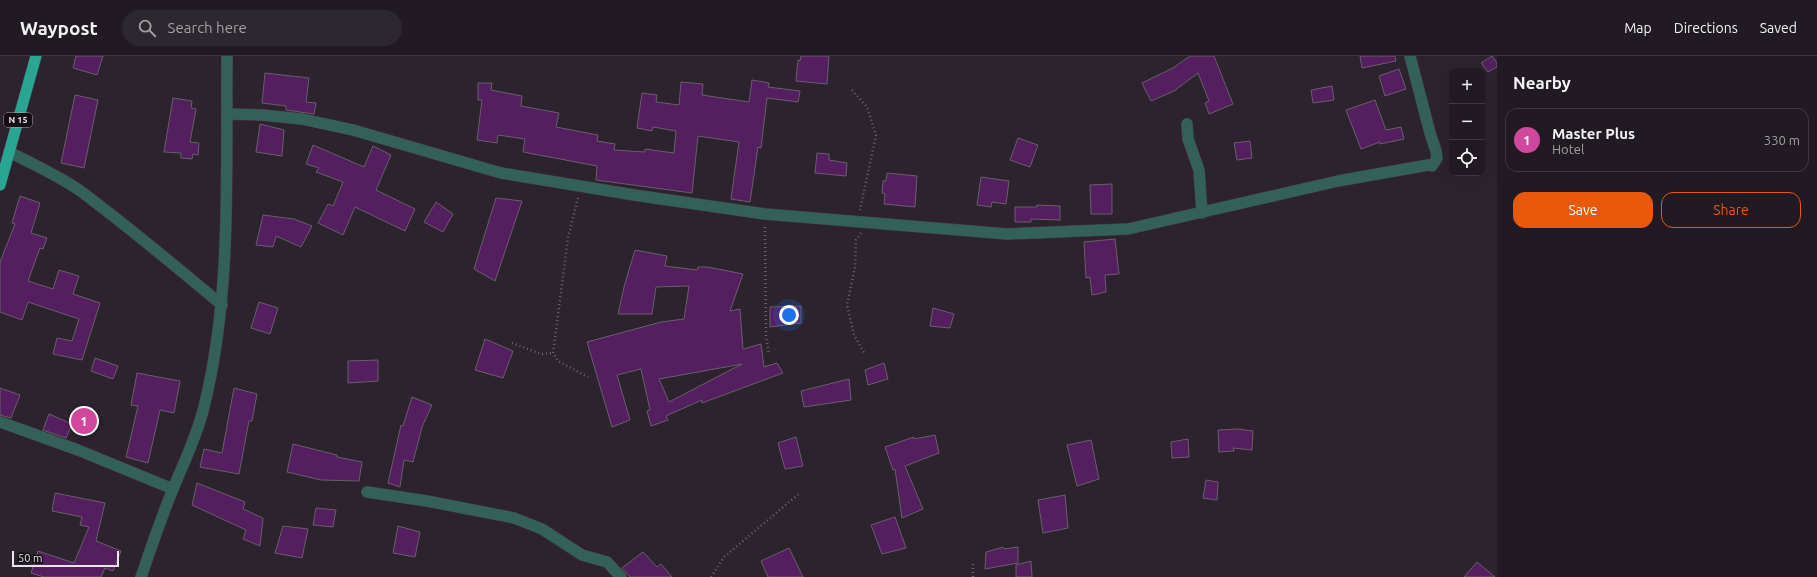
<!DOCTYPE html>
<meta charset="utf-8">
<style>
:root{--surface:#211a22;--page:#2d272f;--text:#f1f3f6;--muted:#a2a1a5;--line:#3e3840;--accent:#ea580c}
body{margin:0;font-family:Ubuntu,sans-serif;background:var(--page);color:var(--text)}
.controls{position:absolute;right:12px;top:12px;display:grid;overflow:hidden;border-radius:8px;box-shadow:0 4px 16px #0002}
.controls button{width:36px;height:36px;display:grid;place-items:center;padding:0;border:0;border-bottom:1px solid var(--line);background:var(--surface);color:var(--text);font:20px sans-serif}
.scale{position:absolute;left:12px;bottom:10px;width:107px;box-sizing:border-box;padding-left:4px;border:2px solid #eae4eb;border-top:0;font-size:11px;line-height:14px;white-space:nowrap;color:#eae4eb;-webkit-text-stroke:3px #120e13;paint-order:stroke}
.you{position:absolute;left:789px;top:259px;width:14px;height:14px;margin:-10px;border:3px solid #fff;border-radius:50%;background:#1a73e8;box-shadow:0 0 0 6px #1a73e833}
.badge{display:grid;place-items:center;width:26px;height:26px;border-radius:50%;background:var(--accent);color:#fff;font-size:13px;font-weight:700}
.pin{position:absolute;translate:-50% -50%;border:2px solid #fff;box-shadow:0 1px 4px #0006}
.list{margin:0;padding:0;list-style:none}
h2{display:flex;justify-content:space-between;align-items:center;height:52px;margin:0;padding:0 16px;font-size:17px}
h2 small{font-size:13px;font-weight:400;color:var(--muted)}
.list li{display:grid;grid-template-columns:26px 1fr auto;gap:12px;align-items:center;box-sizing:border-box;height:64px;margin:0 8px 8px;padding:0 8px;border:1px solid var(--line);border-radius:12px}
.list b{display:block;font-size:15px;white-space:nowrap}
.list p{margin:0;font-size:13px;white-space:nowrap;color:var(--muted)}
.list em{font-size:13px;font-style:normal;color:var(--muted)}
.actions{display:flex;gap:8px;padding:12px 16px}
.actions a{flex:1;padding:9px 0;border:1px solid var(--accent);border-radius:12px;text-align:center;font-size:14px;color:var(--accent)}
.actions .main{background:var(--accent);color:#fff}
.icon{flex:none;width:22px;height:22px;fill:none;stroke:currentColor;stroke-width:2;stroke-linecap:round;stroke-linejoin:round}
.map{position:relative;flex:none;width:1497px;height:521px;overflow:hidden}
header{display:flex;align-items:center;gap:24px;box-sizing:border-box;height:56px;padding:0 20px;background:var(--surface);border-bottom:1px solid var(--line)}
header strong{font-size:19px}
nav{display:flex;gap:22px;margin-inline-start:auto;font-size:14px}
.search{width:280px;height:36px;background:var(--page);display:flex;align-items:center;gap:10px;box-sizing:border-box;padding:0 14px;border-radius:22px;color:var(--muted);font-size:15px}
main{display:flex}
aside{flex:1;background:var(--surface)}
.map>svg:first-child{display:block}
.building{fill:#541f5f;stroke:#695e6b;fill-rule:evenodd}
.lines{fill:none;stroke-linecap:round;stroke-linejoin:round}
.minor-casing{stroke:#473e48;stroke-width:12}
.trunk-casing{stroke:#473e48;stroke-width:12}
.path{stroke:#6a626c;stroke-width:2.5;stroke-dasharray:1 3;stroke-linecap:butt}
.minor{stroke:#336158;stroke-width:11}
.trunk{stroke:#28a692;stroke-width:11}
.labels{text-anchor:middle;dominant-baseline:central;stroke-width:3.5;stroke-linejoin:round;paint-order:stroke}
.shield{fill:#120e13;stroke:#a9a4aa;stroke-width:1}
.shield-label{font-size:9px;font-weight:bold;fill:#eae4eb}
</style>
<header>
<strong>Waypost</strong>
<div class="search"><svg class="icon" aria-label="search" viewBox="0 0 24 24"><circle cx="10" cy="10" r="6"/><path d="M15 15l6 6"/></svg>Search here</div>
<nav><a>Map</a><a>Directions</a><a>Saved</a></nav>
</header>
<main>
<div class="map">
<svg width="1497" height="521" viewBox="0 0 1497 521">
<rect width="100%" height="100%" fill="#2c232e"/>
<g class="building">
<path d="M 76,0 L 103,0 L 97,19 L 73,12 Z"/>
<path d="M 801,0 L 829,0 L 827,28 L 796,25 L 798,4 L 800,5 Z"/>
<path d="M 1190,0 L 1214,0 L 1233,48 L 1209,58 L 1205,47 L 1209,45 L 1198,17 L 1174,35 L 1151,45 L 1142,27 L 1173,12 Z"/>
<path d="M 1360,0 L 1395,0 L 1396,5 L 1362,12 Z"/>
<path d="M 1492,0 L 1497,7 L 1497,11 L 1488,16 L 1481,7 Z"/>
<path d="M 1399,13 L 1406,33 L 1385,40 L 1379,20 Z"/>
<path d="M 265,17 L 309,22 L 306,46 L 316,47 L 314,58 L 286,54 L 286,50 L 262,47 Z"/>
<path d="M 752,24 L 769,27 L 768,31 L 800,35 L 798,46 L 767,42 L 761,92 L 758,91 L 750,146 L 731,143 L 739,86 L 698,80 L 692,137 L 596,124 L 597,110 L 523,96 L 525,83 L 498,79 L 497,87 L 477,84 L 482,44 L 478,44 L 478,27 L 492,27 L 491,34 L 522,40 L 521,50 L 559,57 L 556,71 L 598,79 L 597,85 L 615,88 L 614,94 L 645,96 L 645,93 L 674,97 L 676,75 L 653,71 L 652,75 L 637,72 L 642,37 L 657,39 L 656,46 L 679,49 L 681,26 L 703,28 L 702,39 L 749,46 Z"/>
<path d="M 1332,30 L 1334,44 L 1313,47 L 1311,34 Z"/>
<path d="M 75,39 L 98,44 L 84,112 L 61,107 Z"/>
<path d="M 173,42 L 192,45 L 191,52 L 196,53 L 190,86 L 199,87 L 198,99 L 193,98 L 192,103 L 181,102 L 181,97 L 164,96 Z"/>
<path d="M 1375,44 L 1386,74 L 1401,71 L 1404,83 L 1380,88 L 1380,86 L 1361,93 L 1346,54 Z"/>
<path d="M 260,68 L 284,74 L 282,100 L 256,96 Z"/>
<path d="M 1018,82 L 1038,89 L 1030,111 L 1010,104 Z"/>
<path d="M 1250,85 L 1252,102 L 1237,104 L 1234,87 Z"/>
<path d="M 313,89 L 364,111 L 373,90 L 391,99 L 376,134 L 415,153 L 405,175 L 355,151 L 343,179 L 318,167 L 328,148 L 333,150 L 343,126 L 316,116 L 319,112 L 306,108 Z"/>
<path d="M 817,97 L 829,98 L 829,104 L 847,107 L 846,120 L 815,117 Z"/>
<path d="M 887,117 L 917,120 L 915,151 L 884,148 L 885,138 L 882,137 L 883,125 L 886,125 Z"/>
<path d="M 981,121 L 1009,125 L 1006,148 L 992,146 L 991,151 L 977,149 Z"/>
<path d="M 1112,128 L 1112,158 L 1091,158 L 1090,129 Z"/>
<path d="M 20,140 L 40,147 L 31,177 L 47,182 L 43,193 L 40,192 L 28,225 L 53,233 L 59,214 L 79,220 L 73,238 L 100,247 L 82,304 L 53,298 L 57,282 L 72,285 L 79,263 L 28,246 L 22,264 L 0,256 L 0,206 L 15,168 L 12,167 Z"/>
<path d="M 496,142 L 522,145 L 495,225 L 474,213 Z"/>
<path d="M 436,146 L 453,158 L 443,176 L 424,166 Z"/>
<path d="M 1037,149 L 1060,150 L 1060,164 L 1031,163 L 1031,166 L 1015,166 L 1015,151 L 1037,151 Z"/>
<path d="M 263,159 L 294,163 L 312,170 L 301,191 L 276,180 L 273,191 L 256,189 Z"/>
<path d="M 1115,183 L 1119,218 L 1105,219 L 1106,236 L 1092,239 L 1090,221 L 1086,222 L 1084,186 Z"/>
<path d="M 635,194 L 667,200 L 665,210 L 697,214 L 698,211 L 708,211 L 743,218 L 730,255 L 740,253 L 743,293 L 761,288 L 764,311 L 777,307 L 783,317 L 702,347 L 702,344 L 666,360 L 668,364 L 651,370 L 647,355 L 650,354 L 641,313 L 617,319 L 630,364 L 612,371 L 587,286 L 661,266 L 684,263 L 689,230 L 656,231 L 652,258 L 618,258 L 624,231 ZM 742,308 L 669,346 L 659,323 Z"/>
<path d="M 259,246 L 278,252 L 270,278 L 251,272 Z"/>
<path d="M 801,250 L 801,267 L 770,271 L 770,251 Z"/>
<path d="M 933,252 L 954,258 L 950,272 L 930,270 Z"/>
<path d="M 485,283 L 513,295 L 503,322 L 475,314 Z"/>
<path d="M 95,302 L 118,310 L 113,323 L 91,315 Z"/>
<path d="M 378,304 L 378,325 L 348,327 L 348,305 Z"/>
<path d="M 884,307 L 888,323 L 868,329 L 865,314 Z"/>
<path d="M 137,317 L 180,325 L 174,357 L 160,354 L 148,407 L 126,401 L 138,350 L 131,349 Z"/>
<path d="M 849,323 L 851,344 L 804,351 L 801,335 Z"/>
<path d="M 0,332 L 20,339 L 11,362 L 0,359 Z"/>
<path d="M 234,332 L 257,338 L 252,365 L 249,365 L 239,418 L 200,411 L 204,393 L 222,397 Z"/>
<path d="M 412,341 L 432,349 L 422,371 L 413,406 L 404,404 L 400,431 L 388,427 L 401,369 L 403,370 Z"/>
<path d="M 49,358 L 72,368 L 66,382 L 43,374 Z"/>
<path d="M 1238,373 L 1253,375 L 1252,394 L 1233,392 L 1234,395 L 1219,396 L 1218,374 Z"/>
<path d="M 935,379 L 939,397 L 905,410 L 923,453 L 902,462 L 895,413 L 893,414 L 885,391 L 914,381 L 914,383 Z"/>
<path d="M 796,381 L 803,410 L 785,413 L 778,387 Z"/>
<path d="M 1188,383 L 1189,401 L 1172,402 L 1171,386 Z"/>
<path d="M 1091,384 L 1099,423 L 1077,430 L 1067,389 Z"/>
<path d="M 293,388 L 337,399 L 337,401 L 362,406 L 359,425 L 321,424 L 287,416 Z"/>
<path d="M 1206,424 L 1218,426 L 1217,444 L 1203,442 Z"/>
<path d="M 197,427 L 245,446 L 243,453 L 263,462 L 260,490 L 243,483 L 246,474 L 192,449 Z"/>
<path d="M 55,437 L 105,447 L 96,485 L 121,495 L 113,515 L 105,512 L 101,521 L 44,521 L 31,517 L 38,495 L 74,507 L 89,471 L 80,469 L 82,461 L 52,455 Z"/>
<path d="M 1065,439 L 1068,472 L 1043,477 L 1038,444 Z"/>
<path d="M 316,452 L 336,454 L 333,471 L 313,469 Z"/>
<path d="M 895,461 L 906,492 L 882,498 L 871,469 Z"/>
<path d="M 283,470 L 308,473 L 302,502 L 275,497 Z"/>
<path d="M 398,470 L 420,476 L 415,501 L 393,497 Z"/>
<path d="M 1003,491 L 1004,493 L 1018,491 L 1018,507 L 985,513 L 986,496 Z"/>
<path d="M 789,492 L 803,521 L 768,521 L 761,505 Z"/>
<path d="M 643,496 L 657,511 L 661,508 L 672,521 L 630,521 L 622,512 Z"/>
<path d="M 1031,505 L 1032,521 L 1016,521 L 1016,509 Z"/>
<path d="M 1477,506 L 1495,521 L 1464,521 Z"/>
</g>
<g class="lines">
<defs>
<g id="minor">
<path d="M 227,58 L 262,59 L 302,63 L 353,74 L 501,117 L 634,139 L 765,158 L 1007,178 L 1128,173 L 1338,125 L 1428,109 L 1432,110 L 1437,102 L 1436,95 L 1430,77 L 1410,0"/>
<path d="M 1187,68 L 1188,83 L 1199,114 L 1202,157"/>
<path d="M 9,96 C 33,108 57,119 79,134 C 128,170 175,210 222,249"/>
<path d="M 0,366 L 78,394 L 173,433"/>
<path d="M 367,436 L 427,445 L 514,462 L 542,473 L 582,499 L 607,506 L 621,521"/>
<path d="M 141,521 C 151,492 161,462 173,433 C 184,406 197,380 204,351 C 232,239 226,115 227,0"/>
</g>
<path id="trunk" d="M 0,129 L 36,0"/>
</defs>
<use href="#minor" class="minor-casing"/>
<use href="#trunk" class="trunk-casing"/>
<g class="path">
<path d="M 852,34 L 867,51 L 876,79 L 860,154"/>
<path d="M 578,142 L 568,182 L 553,297 L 558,305 L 588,321"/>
<path d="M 765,171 L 766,280 L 769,298"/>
<path d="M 861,177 L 856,184 L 855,211 L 847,249 L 854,279 L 864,297"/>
<path d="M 512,287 L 541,298 L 553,297"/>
<path d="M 711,521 L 724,501 L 800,437"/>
<path d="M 973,521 L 973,505"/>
</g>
<use href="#minor" class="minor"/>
<use href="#trunk" class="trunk"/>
</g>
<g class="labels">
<rect class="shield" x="4" y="57" width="28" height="14" rx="3"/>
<g class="shield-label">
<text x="18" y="64">N 15</text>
</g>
</g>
</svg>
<div class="controls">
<button>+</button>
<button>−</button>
<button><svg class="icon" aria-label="locate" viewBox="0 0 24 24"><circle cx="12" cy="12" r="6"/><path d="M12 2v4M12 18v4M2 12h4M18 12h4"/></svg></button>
</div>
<div class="scale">50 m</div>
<div class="you"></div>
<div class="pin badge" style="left:84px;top:365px;background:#d1479c">1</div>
</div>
<aside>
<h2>Nearby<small></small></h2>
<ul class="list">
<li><span class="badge" style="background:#d1479c">1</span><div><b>Master Plus</b><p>Hotel</p></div><em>330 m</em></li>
</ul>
<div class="actions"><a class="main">Save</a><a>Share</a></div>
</aside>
</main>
